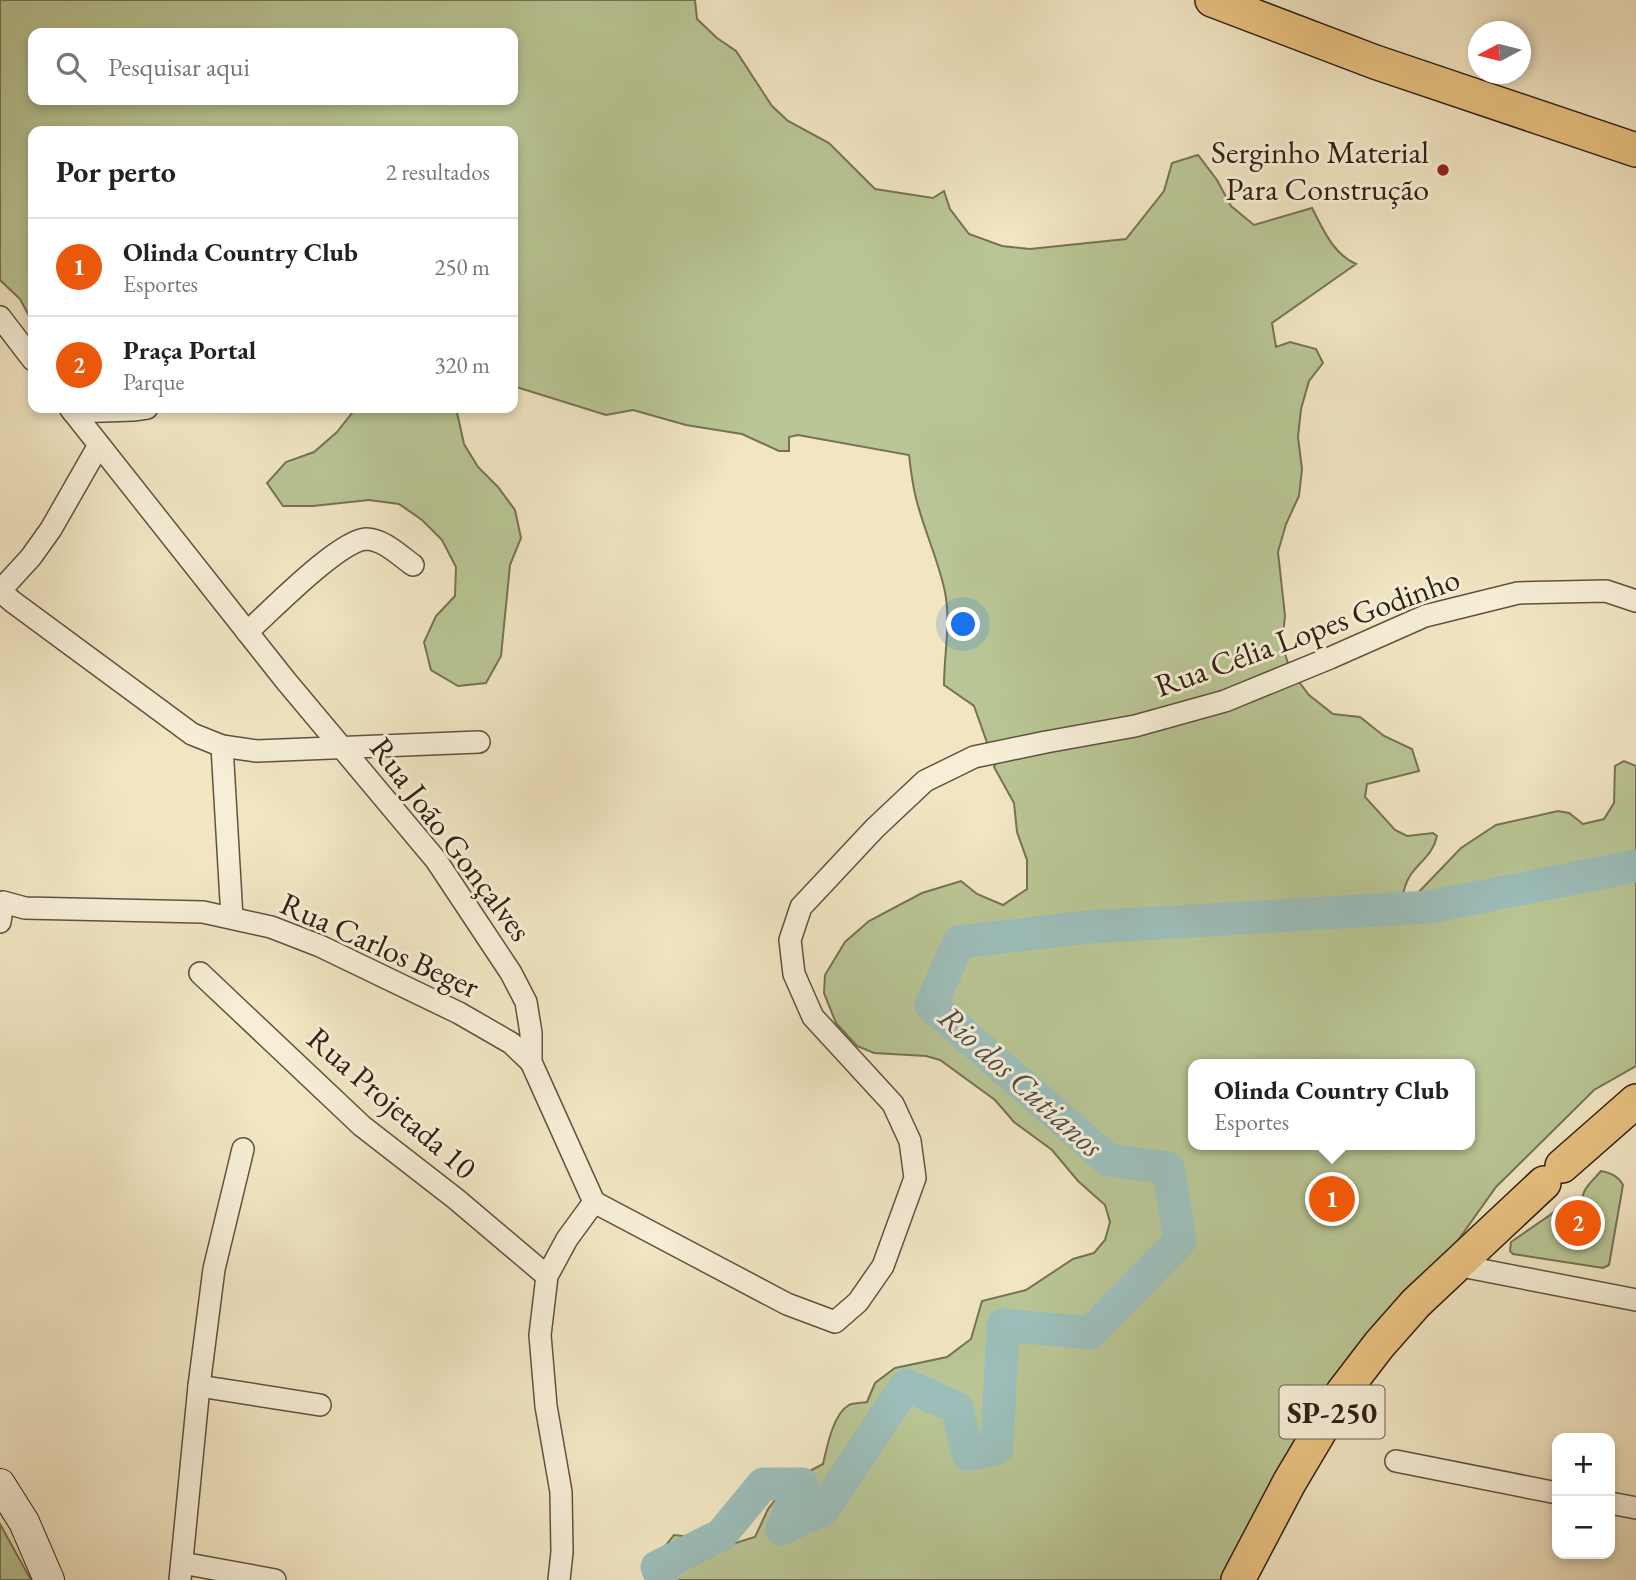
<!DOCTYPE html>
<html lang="pt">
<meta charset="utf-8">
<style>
:root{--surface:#fff;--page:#f6f6f6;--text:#222;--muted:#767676;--line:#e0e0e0;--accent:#ea580c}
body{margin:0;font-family:"EB Garamond",serif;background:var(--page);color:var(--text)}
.controls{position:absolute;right:21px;bottom:21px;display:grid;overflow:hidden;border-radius:14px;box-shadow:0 4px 10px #0003}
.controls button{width:63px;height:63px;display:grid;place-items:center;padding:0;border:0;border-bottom:2px solid var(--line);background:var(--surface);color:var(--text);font:35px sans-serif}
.compass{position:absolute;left:1468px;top:21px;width:63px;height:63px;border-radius:50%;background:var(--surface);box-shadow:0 4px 10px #0003;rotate:263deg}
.you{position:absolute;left:964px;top:625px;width:24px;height:24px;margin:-18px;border:5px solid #fff;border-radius:50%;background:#1a73e8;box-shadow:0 0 0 10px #1a73e833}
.badge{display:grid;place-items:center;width:46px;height:46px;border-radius:50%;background:var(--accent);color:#fff;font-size:23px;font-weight:700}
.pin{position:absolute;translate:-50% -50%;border:4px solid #fff;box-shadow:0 2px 7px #0006}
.popup{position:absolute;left:1188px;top:1059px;width:287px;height:91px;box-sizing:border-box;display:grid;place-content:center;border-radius:14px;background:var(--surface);filter:drop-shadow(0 2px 5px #0005);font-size:23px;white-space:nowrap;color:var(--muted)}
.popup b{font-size:26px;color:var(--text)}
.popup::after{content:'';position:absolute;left:50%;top:100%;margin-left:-14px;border:14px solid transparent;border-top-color:var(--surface)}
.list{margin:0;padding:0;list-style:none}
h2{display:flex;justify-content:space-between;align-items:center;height:91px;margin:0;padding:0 28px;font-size:30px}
h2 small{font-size:23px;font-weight:400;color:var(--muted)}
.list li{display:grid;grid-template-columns:46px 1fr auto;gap:21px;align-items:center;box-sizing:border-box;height:98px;padding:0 28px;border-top:2px solid var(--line)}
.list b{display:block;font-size:26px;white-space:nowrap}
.list p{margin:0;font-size:23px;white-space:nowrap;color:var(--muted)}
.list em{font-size:23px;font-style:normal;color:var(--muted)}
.icon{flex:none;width:38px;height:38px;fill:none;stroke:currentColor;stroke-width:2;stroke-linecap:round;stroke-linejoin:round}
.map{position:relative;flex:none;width:1636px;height:1580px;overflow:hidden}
.search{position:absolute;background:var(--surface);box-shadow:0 4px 10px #0003;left:28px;top:28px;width:490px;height:77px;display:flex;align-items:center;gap:18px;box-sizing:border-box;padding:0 24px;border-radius:14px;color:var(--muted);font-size:26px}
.panel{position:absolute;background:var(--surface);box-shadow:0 4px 10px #0003;left:28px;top:126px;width:490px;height:287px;border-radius:14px}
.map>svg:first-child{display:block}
.green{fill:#b9c594;stroke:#757254;stroke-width:2;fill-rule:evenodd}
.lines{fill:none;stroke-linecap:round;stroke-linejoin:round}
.river{stroke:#9cbeba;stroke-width:33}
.minor-casing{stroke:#615140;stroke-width:24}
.secondary-casing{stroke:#312014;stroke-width:32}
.primary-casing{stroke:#312014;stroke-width:36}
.minor{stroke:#f6eed7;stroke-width:21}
.secondary{stroke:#f6eed7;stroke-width:30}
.primary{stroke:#e8c281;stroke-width:33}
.poi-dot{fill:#8f2418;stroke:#f6eed7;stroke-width:2.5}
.labels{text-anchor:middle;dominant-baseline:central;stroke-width:6;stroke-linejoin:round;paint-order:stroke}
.shield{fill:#f6eed7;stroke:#6c5e4e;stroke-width:2}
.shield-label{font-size:30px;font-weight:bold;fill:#312014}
.poi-label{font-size:32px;fill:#312014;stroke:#f6eed7;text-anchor:end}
.street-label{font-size:32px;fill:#312014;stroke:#f6eed7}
.water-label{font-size:33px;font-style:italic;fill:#514f46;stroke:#f6eed7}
</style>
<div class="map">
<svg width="1636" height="1580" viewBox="0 0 1636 1580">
<rect width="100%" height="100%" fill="#f1e5c2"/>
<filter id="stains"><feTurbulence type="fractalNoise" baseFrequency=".00286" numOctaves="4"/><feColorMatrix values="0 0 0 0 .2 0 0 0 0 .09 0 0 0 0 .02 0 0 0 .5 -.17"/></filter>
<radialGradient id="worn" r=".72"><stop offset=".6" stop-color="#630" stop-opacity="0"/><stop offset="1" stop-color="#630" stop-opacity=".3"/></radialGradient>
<g class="green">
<path d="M 0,0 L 695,0 L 697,19 L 717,38 L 736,51 L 772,106 L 788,121 L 829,143 L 875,189 L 933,198 L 944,191 L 950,209 L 969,234 L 1002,246 L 1030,249 L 1126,239 L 1164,191 L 1172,163 L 1198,155 L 1217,180 L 1231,206 L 1254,225 L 1312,208 C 1323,229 1333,254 1356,264 L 1272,323 L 1276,347 L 1290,342 L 1316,349 L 1323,363 L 1309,381 L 1301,409 L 1298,437 L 1302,469 L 1299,496 L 1286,524 L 1278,552 L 1285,616 L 1282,644 L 1290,670 L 1309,695 L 1333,714 L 1360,717 L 1384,736 L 1412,749 L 1419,771 L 1367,784 L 1365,797 L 1395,830 L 1407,836 L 1433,833 L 1437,836 C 1431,863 1408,864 1403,895 L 1413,898 L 1461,848 L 1496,825 L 1558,811 L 1569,813 L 1583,824 L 1604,819 L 1614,803 L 1615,766 L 1624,761 L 1636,766 L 1636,1066 L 1594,1090 L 1496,1187 L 1449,1253 L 1229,1580 L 661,1580 L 655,1559 L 674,1535 L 701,1538 L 729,1545 L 755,1537 L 768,1509 L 789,1482 L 823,1464 C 827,1447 833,1414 849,1405 C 853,1403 862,1403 867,1402 L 875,1383 L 895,1368 L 947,1357 L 971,1339 L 982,1301 L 1026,1290 L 1073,1259 L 1094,1253 L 1105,1240 L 1110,1222 L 1105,1205 L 1078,1181 L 1052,1150 L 1014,1122 L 995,1100 L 940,1060 L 926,1056 L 874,1053 L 857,1046 L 836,1023 L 824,993 L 825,975 L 845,942 L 869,921 L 922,893 L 961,881 L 977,894 L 1003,905 L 1027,889 L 1027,860 L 1017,832 L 1014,803 L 994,767 L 995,765 L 974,706 L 944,685 C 944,654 951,623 945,592 C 939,563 927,537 919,509 C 913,491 911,473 909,455 L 798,435 L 789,437 L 789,451 L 779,451 L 742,434 L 686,425 L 633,410 L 606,415 L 513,386 L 513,131 L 33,131 L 33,323 L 20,299 L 0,280 ZM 33,33 L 513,33 L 513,100 L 33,100 ZM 1194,1064 L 1470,1064 L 1470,1145 L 1194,1145 Z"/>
<path d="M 356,408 L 456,408 L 464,444 L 478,467 L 498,487 L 515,510 L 521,538 L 510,565 L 501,656 L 486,683 L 458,686 L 431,670 L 424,642 L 436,616 L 455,596 L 456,567 L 442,540 L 422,520 L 399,504 L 369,500 L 313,506 L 283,506 L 267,483 L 286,462 L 314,452 L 337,432 Z"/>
<path d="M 1601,1171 C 1611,1173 1618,1176 1623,1185 L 1609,1265 L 1603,1268 L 1513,1254 L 1510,1251 L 1511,1242 L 1566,1204 L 1572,1208 C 1584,1206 1580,1199 1585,1190 C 1588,1184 1596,1177 1601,1171 Z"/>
<path d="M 0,1524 L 31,1580 L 0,1580 Z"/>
</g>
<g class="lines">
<path class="river" d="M 662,1580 L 657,1567 L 721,1535 L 763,1484 L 802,1484 L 782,1529 L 824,1509 L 906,1385 L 957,1408 L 968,1455 L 997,1448 L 1003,1325 L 1090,1333 L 1180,1241 L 1168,1168 L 1108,1160 L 931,1005 L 959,942 L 1088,927 L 1429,907 L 1636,866"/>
<defs>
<g id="minor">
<path d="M 0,317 L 33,360"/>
<path d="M 70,408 L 286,681 L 436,860 L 511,973 L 526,1002 L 531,1033 L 531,1062 L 594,1202"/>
<path d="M 73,412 L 133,410 L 147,408"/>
<path d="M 99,445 L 51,529 L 31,557 L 0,591 L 13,602 L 192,734 L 222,746 L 257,751 L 479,742"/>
<path d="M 247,632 C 270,612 338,541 366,539 C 383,539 399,555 413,565"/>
<path d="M 222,746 L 232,918"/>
<path d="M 0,922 L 3,902 L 25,908 L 203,912 L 271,927 L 320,946 L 459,1013 L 511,1043 L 531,1062"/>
<path d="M 200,973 L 362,1126 L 456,1199 L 547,1276"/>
<path d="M 594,1202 L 787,1304 L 835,1322 L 858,1302 L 883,1266 L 915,1178 L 910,1141 L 893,1104 L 813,1017 L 794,974 L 790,940 L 801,907 L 875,828 L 925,781 L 974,757 L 1046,742 L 1135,726 L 1225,701 L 1330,658 L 1425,616 L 1518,593 L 1606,591 L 1636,601"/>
<path d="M 1456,1265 L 1636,1300"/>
<path d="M 199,1386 L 320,1405"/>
<path d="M 1396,1461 L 1557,1493"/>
<path d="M 1610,1503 L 1636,1508"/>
<path d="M 182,1563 L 275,1580"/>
<path d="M 180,1580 L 199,1386 L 214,1269 L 243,1149"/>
<path d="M 559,1580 L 562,1552 L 561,1492 L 546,1406 L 540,1335 L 547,1276 L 567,1239 L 594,1202"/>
</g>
<path id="secondary" d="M 0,1484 L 24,1522 L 49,1580"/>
<g id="primary">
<path d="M 1212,0 L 1375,62 L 1636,150"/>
<path d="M 1562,1166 L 1636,1101"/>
<path d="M 1238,1580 L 1289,1483 L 1343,1392 L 1379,1345 L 1416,1303 L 1544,1183"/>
</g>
</defs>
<use href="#minor" class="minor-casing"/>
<use href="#secondary" class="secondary-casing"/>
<use href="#primary" class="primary-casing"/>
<use href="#minor" class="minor"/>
<use href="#secondary" class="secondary"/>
<use href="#primary" class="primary"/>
</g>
<circle class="poi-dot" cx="1443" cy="170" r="7"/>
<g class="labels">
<rect class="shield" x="1279.5" y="1385.5" width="105" height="53" rx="5"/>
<g class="shield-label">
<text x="1332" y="1412">SP-250</text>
</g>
<g class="poi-label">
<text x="1429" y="152">Serginho Material<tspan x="1429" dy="37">Para Construção</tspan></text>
</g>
<g class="street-label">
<text transform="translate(1307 632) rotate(-20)">Rua Célia Lopes Godinho</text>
<text transform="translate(451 839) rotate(53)">Rua João Gonçalves</text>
<text transform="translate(380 945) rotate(24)">Rua Carlos Beger</text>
<text transform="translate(392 1103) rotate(41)">Rua Projetada 10</text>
</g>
<g class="water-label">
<text transform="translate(1021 1081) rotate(42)">Rio dos Cutianos</text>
</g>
</g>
<rect width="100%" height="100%" filter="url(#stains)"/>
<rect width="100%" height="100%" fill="url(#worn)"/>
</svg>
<div class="controls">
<button>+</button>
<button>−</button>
</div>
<svg class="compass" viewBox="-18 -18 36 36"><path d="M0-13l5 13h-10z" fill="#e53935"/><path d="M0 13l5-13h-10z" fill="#767676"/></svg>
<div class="you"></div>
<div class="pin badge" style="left:1332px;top:1199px">1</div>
<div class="popup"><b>Olinda Country Club</b>Esportes</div>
<div class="pin badge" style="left:1578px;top:1223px">2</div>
<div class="search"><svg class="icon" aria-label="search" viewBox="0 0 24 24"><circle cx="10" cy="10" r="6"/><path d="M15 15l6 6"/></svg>Pesquisar aqui</div>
<section class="panel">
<h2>Por perto<small>2 resultados</small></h2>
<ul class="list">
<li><span class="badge">1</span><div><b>Olinda Country Club</b><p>Esportes</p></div><em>250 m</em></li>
<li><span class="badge">2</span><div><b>Praça Portal</b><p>Parque</p></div><em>320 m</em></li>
</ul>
</section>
</div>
